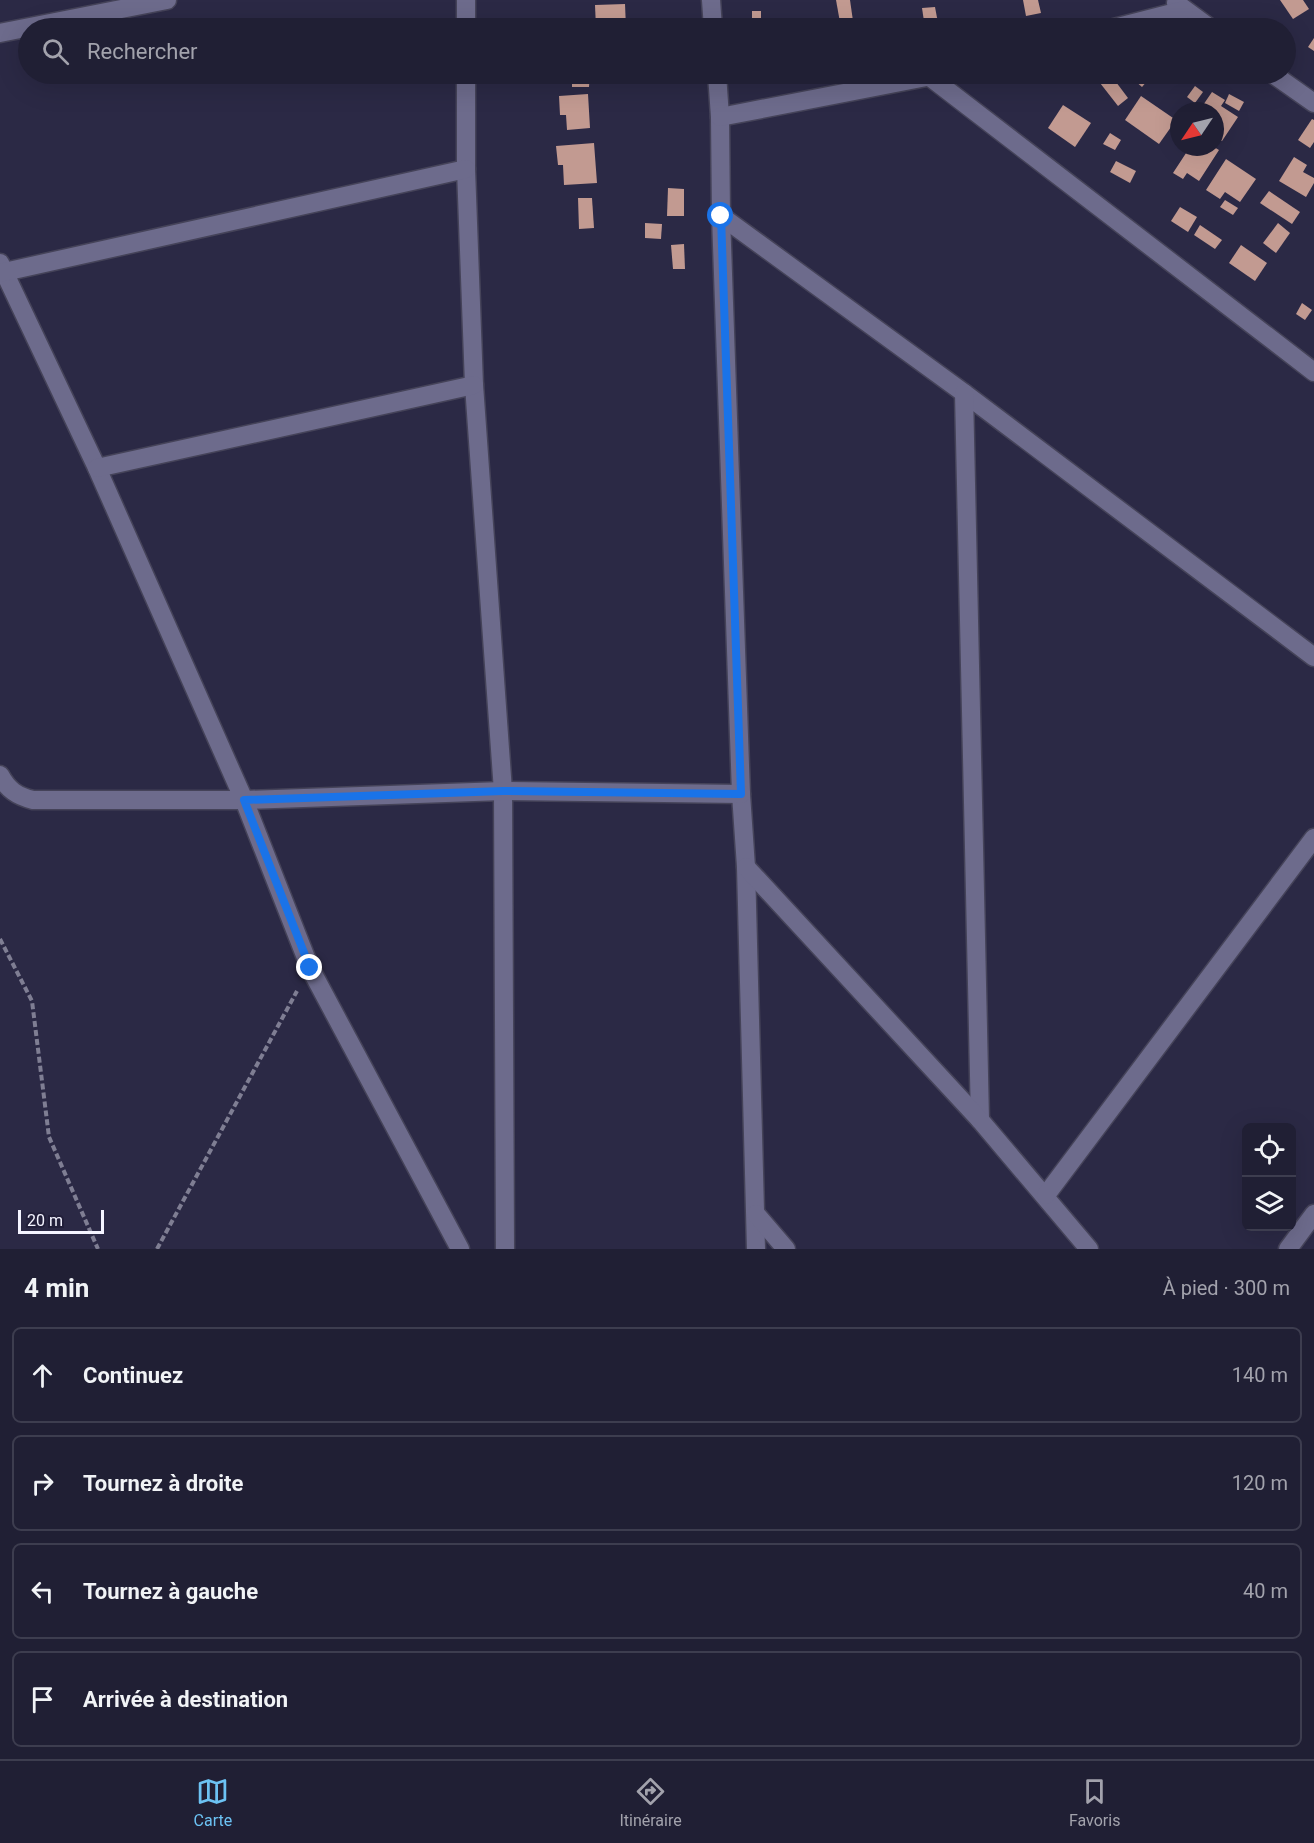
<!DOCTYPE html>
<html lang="fr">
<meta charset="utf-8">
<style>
:root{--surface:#201f34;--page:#28273c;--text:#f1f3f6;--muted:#a2a2ac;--line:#3d3d4f;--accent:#6cc2f3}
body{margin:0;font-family:Roboto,sans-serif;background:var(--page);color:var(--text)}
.controls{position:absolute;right:18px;bottom:18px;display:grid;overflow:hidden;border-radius:9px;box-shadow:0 6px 24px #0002}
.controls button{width:54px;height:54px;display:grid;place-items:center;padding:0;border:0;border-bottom:2px solid var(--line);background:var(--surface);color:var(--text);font:30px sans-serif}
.compass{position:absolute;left:1170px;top:102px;width:54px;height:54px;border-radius:50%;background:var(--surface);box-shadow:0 6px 24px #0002;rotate:235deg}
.scale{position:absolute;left:18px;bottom:15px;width:86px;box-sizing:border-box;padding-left:6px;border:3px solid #f4f4ff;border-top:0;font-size:16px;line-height:21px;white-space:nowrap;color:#f4f4ff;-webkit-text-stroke:4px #221f3a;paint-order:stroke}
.stop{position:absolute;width:18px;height:18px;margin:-14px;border:4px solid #1a73e8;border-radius:50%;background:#fff}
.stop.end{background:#1a73e8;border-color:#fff;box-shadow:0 2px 6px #0008}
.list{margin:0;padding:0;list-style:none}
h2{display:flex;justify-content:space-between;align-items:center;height:78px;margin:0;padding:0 24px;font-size:26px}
h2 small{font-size:20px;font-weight:400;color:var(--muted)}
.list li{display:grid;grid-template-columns:39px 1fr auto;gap:18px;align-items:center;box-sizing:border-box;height:96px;margin:0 12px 12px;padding:0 12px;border:2px solid var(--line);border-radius:9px}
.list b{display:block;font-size:22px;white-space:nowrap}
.list em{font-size:20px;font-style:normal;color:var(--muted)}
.icon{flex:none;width:33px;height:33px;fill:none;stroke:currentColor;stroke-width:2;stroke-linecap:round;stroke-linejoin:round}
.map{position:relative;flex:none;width:1314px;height:1249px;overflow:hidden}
.search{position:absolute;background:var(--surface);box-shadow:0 6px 24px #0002;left:18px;right:18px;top:18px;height:66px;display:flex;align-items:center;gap:15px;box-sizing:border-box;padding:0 21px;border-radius:33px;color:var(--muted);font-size:22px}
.sheet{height:510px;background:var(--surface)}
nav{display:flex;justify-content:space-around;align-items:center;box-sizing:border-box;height:84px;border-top:2px solid var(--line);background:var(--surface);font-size:16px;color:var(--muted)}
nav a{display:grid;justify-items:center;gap:3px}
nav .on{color:var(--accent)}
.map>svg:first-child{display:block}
.building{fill:#c29a91}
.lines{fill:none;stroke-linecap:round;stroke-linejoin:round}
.minor-casing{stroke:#454359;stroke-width:21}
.path{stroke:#7f7e93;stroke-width:4;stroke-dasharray:6 3;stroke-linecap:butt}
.minor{stroke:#6d6b8c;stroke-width:18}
.route{stroke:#1a73e8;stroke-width:8}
</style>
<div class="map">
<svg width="1314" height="1249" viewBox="0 0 1314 1249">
<rect width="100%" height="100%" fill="#2b2945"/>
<g class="building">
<path d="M 836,0 L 850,0 L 854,28 L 841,28 Z"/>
<path d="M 1023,0 L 1038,0 L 1041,13 L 1026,16 Z"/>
<path d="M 1280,0 L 1303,0 L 1309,9 L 1293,19 Z"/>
<path d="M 625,4 L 626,28 L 596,28 L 595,5 Z"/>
<path d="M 935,7 L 939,28 L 925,28 L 922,8 Z"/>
<rect x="752" y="11" width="9" height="17"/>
<path d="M 631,21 L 644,21 L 644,28 L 630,28 Z"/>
<path d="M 1314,38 L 1314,51 L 1308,47 Z"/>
<path d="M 572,74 L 590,74 L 589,87 L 572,87 Z"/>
<path d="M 1093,74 L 1110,74 L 1128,98 L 1118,106 Z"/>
<path d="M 1127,74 L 1153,74 L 1142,87 Z"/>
<path d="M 1195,86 L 1203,92 L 1195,103 L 1187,97 Z"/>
<path d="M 1212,92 L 1225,100 L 1221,106 L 1238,117 L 1222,141 L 1215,137 L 1215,111 L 1199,111 Z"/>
<path d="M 588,94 L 590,128 L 567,130 L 566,115 L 560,115 L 559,96 Z"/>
<path d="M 1229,94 L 1244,102 L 1239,111 L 1225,103 Z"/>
<path d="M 1141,96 L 1176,120 L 1159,144 L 1125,120 Z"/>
<path d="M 1063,105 L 1091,123 L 1075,147 L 1048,128 Z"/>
<path d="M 1312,119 L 1314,120 L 1314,142 L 1310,148 L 1298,140 Z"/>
<path d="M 1110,133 L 1121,140 L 1115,150 L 1103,144 Z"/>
<path d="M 594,143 L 597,183 L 564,185 L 563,165 L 558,165 L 556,146 Z"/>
<path d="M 1190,147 L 1214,147 L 1219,150 L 1199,181 L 1187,173 L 1183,179 L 1173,173 Z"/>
<path d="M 1294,157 L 1307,165 L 1303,172 L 1314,178 L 1314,183 L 1306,197 L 1279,181 Z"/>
<path d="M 1226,159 L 1256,179 L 1240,202 L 1225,192 L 1220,199 L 1206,190 Z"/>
<path d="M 1116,161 L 1136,171 L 1130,183 L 1110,172 Z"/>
<path d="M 668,188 L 684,189 L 684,216 L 667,216 Z"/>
<path d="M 1269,191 L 1300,212 L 1292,224 L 1260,203 Z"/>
<path d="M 578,198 L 592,198 L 594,228 L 579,229 Z"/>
<path d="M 1225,200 L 1238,208 L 1233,215 L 1220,207 Z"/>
<path d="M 1180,207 L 1197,217 L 1188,232 L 1171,221 Z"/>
<path d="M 645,223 L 662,224 L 661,239 L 645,238 Z"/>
<path d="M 1278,223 L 1290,233 L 1276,253 L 1263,243 Z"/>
<path d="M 1200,225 L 1222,240 L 1215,249 L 1194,235 Z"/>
<path d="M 684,244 L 685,269 L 673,269 L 671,245 Z"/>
<path d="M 1241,245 L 1267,263 L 1255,281 L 1229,263 Z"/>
<path d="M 1302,303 L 1312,310 L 1305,320 L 1296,314 Z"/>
</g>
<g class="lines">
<defs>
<g id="minor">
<path d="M 466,0 L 466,28"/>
<path d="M 711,0 L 713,28"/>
<path d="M 1176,3 L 1210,28"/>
<path d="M 1114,28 L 1184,10"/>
<path d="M 0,33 L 167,0"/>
<path d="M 466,74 L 466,169 L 474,385 L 503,791 L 505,1249"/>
<path d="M 717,74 L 720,117 L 721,216 L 741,794 L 746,867 L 756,1249"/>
<path d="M 1273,74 L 1314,103"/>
<path d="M 930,77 L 1314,372"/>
<path d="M 720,117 L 942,74"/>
<path d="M 721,216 L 964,393 L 1314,657"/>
<path d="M 0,263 L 97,468 L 244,800 L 310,968 L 460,1249"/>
<path d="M 0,273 L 466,169"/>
<path d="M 964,393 L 980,1120"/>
<path d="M 97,468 L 474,385"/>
<path d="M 0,775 C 8,790 17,796 33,800 L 244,800 L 503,791 L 741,794"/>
<path d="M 746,867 L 980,1120 L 1089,1249"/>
<path d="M 1046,1195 L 1314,838"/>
<path d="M 756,1214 L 786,1249"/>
<path d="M 1288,1249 L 1314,1214"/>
</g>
</defs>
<use href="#minor" class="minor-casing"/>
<g class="path">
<path d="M 0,939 L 32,1001 L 49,1137 L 98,1249"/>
<path d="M 157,1249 L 297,991"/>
</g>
<use href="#minor" class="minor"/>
</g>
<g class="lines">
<path class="route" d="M 310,968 L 244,800 L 503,791 L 741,794 L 721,216"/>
</g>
</svg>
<div class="controls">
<button><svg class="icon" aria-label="locate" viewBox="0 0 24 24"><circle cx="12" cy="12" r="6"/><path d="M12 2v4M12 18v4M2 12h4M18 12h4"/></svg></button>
<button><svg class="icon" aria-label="layers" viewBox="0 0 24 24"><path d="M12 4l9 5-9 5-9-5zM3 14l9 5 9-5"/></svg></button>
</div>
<svg class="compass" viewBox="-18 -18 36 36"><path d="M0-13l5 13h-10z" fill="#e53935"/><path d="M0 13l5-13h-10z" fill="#a2a2ac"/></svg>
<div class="scale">20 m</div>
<div class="stop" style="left:721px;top:216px"></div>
<div class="stop end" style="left:310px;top:968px"></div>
<div class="search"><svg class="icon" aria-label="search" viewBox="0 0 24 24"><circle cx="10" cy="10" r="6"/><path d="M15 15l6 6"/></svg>Rechercher</div>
</div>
<section class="sheet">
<h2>4 min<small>À pied · 300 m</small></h2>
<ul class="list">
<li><svg class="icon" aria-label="ahead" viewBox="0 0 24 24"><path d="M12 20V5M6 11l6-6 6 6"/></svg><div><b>Continuez</b></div><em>140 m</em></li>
<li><svg class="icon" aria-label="right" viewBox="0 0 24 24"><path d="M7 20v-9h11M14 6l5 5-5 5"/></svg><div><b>Tournez à droite</b></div><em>120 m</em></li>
<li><svg class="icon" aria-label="left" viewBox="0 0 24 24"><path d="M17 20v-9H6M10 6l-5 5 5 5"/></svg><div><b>Tournez à gauche</b></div><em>40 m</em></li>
<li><svg class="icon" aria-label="arrive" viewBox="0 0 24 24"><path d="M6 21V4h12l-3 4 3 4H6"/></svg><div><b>Arrivée à destination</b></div></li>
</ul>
</section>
<nav>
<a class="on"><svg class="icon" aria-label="map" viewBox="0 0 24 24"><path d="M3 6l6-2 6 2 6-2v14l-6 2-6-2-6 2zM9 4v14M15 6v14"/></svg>Carte</a>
<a><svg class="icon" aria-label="directions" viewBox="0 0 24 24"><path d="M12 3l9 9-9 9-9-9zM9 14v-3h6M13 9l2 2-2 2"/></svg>Itinéraire</a>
<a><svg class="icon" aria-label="saved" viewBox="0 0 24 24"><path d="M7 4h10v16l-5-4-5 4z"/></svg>Favoris</a>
</nav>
